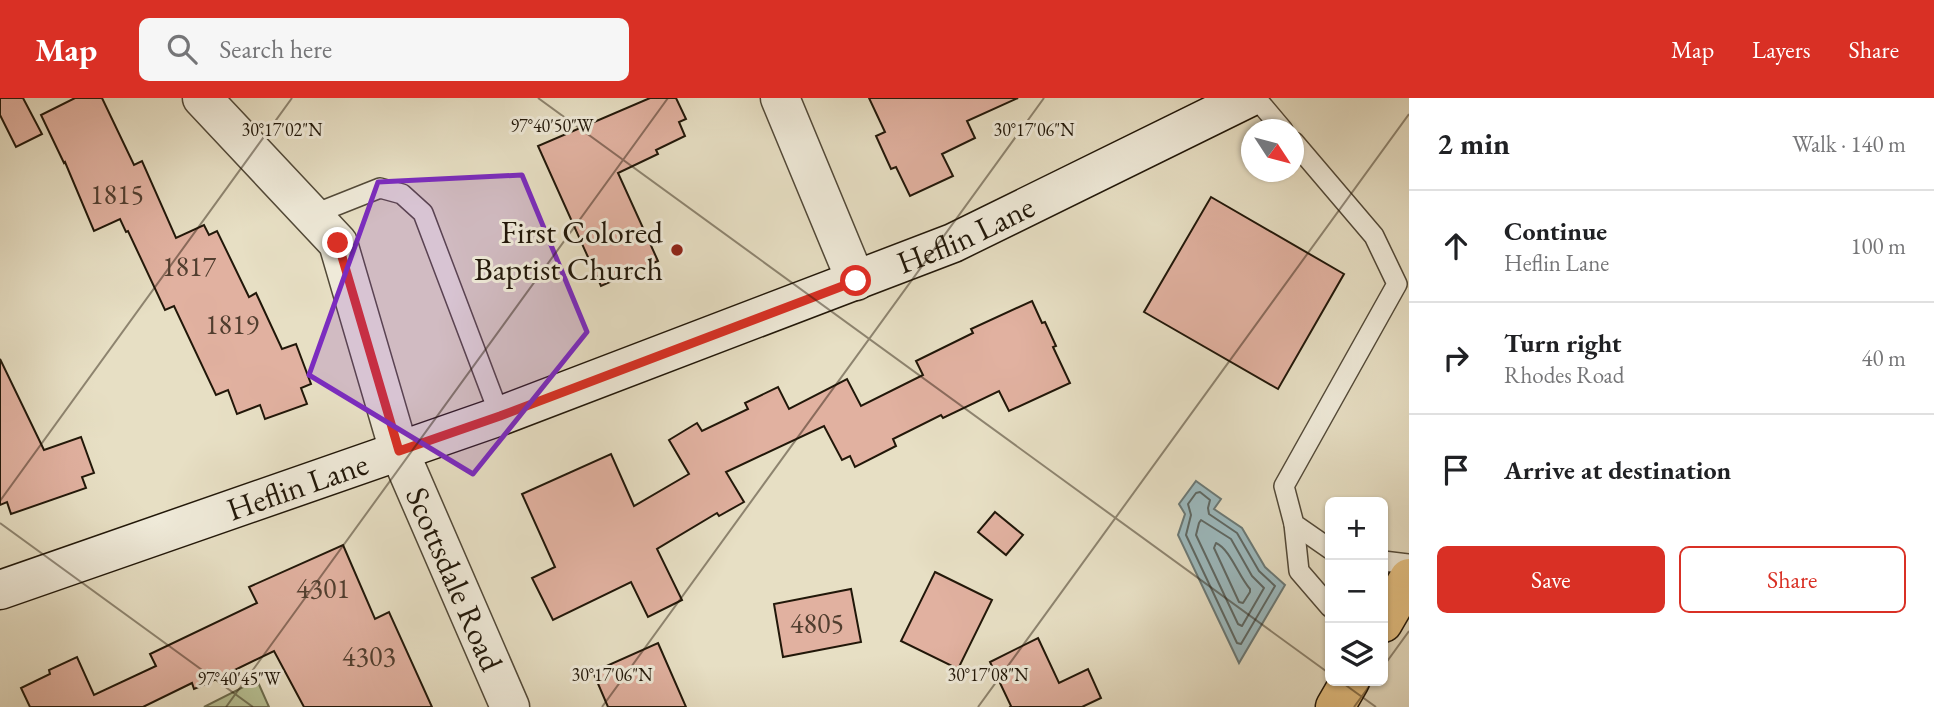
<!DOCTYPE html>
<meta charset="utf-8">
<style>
:root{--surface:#fff;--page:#f6f6f6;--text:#202124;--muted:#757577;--line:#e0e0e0;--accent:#d93025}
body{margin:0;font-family:"EB Garamond",serif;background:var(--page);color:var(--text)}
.controls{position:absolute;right:21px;bottom:21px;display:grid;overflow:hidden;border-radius:10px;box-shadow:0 2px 5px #0004}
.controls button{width:63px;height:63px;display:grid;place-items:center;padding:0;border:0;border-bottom:2px solid var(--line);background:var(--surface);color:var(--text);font:35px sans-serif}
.compass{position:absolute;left:1241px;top:21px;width:63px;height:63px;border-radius:50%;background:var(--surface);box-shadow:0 2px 5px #0004;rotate:126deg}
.stop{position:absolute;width:21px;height:21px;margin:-16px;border:5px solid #d93025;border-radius:50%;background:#fff}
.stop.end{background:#d93025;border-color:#fff;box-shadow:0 2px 7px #0008}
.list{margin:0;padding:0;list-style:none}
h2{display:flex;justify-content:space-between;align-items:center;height:91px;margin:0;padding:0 28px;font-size:30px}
h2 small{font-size:23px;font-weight:400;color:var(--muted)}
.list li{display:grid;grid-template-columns:46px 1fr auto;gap:21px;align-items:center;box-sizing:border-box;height:112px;padding:0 28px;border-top:2px solid var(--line)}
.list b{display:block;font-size:26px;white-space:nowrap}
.list p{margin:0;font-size:23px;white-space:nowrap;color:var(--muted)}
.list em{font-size:23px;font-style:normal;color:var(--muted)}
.actions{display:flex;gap:14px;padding:21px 28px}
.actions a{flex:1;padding:16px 0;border:2px solid var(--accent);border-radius:10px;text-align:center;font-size:24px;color:var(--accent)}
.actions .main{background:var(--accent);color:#fff}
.icon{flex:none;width:38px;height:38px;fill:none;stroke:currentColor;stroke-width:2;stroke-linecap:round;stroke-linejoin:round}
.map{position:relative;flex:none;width:1409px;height:609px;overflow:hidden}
header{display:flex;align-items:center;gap:42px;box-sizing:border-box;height:98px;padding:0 35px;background:var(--accent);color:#fff}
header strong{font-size:33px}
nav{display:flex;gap:38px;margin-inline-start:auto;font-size:24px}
.search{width:490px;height:63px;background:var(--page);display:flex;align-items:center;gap:18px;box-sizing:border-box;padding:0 24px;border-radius:10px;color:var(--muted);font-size:26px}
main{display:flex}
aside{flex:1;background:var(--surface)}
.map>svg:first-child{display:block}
.green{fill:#b7c194;stroke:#6c6c4e;stroke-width:2}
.water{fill:#9cbabf;stroke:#6b7976;stroke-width:2}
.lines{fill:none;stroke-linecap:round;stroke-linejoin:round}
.shore{stroke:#5e6864;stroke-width:2}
.building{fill:#e1b1a0;stroke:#211709;stroke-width:2}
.lane-casing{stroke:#524938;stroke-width:22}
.street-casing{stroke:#524938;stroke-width:41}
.secondary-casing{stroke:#211709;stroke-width:41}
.primary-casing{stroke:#211709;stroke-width:41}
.lane{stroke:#efead9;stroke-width:19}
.street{stroke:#efead9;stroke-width:38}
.secondary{stroke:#efead9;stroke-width:38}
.primary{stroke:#e4c082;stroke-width:38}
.route{stroke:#d93025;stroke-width:9}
.marked{fill:#7b2cbf;fill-opacity:0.2;stroke:#7b2cbf;stroke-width:5;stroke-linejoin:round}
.ticks{fill:none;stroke:#211709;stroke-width:2;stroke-opacity:0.45}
.poi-dot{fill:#8f2418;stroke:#efead9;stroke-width:2.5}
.labels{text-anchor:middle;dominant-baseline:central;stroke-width:6;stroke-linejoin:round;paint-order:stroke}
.number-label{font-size:28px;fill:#513e2f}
.poi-label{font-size:32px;fill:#211709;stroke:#efead9;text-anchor:end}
.street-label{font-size:32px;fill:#211709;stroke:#efead9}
.ticks-label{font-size:18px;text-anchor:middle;fill:#211709;stroke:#efead9;stroke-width:6;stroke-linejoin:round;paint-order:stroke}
</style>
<header>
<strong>Map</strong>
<div class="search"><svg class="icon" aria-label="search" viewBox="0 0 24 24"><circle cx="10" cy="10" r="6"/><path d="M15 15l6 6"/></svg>Search here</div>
<nav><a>Map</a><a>Layers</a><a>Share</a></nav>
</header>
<main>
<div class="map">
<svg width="1409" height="609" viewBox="0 0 1409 609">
<rect width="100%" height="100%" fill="#e7dfc4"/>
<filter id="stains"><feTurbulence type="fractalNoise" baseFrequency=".00286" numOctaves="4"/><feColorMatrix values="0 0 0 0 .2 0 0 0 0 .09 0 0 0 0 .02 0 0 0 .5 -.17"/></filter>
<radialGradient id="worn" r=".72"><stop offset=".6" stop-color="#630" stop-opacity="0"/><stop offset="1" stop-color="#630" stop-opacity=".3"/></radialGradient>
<path class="green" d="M 257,582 L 269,609 L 204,609 Z"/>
<path class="water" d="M 1196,383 L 1221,401 L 1214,411 L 1242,430 L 1265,469 L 1285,487 L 1239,565 L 1178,437 L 1185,416 L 1179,406 Z"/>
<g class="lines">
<g class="shore">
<path d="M 1200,394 L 1210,402 L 1208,410 L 1209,416 L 1237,435 L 1259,473 L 1275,488 L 1241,546 L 1237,545 L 1186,437 L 1191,417 L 1188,406 L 1196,395 Z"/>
<path d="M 1201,422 L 1231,441 L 1252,478 L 1264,490 L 1242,528 L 1238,526 L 1196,437 L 1199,425 Z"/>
<path d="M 1216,445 C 1230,451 1239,479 1250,491 L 1250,494 L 1243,505 L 1239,504 L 1214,450 Z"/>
</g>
</g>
<g class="building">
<path d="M 0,0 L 23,0 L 42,36 L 16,49 L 0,17 Z"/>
<path d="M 75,0 L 102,0 L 134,67 L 142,63 L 176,140 L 204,127 L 209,137 L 217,133 L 249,199 L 256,195 L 282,251 L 296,246 L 311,286 L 301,290 L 307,306 L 265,321 L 260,307 L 237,316 L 228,292 L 216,297 L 174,208 L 165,212 L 128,133 L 126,134 L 120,121 L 94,133 L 65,64 L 64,65 L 41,17 Z"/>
<path d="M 650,0 L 676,0 L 686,21 L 679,24 L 685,38 L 656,52 L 658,56 L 618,75 L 658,163 L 601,188 L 538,48 Z"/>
<path d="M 869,0 L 1018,0 L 967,23 L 975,40 L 942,56 L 953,78 L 910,98 L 896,69 L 891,71 L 876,38 L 885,34 Z"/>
<path d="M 1211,99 L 1344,176 L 1278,291 L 1144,214 Z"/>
<path d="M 1032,203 L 1042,225 L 1045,224 L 1056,248 L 1053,249 L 1070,285 L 1009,313 L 999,293 L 943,320 L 941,317 L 893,341 L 896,348 L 855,369 L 850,358 L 842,362 L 824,328 L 726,374 L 744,404 L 719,418 L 717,415 L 657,451 L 682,502 L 648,519 L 631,484 L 553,522 L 532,480 L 555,469 L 522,396 L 611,356 L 634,408 L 689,376 L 669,342 L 697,325 L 702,333 L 748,311 L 745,305 L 778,289 L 789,311 L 847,281 L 861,308 L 923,277 L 916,263 L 973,235 L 971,231 Z"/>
<path d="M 0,261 L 44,352 L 81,339 L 94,375 L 82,379 L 86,390 L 11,416 L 7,404 L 0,407 Z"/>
<path d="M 995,414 L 1023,437 L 1006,457 L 978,434 Z"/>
<path d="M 343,447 L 375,521 L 389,514 L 432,609 L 304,609 L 274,553 L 206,586 L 194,591 L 192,585 L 143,609 L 30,609 L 21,590 L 50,576 L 49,572 L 77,559 L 94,597 L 156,568 L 150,556 L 257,505 L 249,489 Z"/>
<path d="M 935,474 L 992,502 L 958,571 L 901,543 Z"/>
<path d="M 851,491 L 861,544 L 783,559 L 774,506 Z"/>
<path d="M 1038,540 L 1059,585 L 1088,571 L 1101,600 L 1082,609 L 1010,609 L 1011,608 L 990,564 Z"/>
<path d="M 658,545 L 686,609 L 608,609 L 593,574 Z"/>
</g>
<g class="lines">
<defs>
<g id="lane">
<path d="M 1256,0 L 1283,32"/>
<path d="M 1294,44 L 1374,138 L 1397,186 L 1284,388 L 1294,426 L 1330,451"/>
<path d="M 312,117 L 380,90 L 402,96 L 423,115 L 500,318"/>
<path d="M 1294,426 L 1299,473 L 1330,509"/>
<path d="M 1383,463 L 1409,466"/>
</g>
<g id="street">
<path id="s1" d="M 202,0 L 338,145 L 399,353 L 510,609"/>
<path d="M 780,0 L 856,183"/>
</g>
<g id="secondary">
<path id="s2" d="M 0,492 L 500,318 L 953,145 L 1248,0"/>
</g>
<g id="primary">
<path d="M 1383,525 L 1409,480"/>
<path d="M 1335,609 L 1350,583"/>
</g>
</defs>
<use href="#lane" class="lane-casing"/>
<use href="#street" class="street-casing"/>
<use href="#secondary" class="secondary-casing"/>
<use href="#primary" class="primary-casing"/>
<use href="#lane" class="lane"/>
<use href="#street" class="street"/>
<use href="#secondary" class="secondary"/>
<use href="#primary" class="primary"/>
</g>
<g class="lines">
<path class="route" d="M 338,145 L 399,353 L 500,318 L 856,183"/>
</g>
<path class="marked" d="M 522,77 L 587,234 L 473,376 L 309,277 L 378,84 Z"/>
<path class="ticks" d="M 538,0 L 1330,576M 0,403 L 292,0M 0,425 L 253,609M 1383,569 L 1409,533M 1340,583 L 1376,609M 226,609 L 668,0M 602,609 L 1044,0M 978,609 L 1409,16M 1354,609 L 1373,583"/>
<circle class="poi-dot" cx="677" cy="152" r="7"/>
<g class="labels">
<g class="number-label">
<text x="117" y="96">1815</text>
<text x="189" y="168">1817</text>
<text x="232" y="226">1819</text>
<text x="323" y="490">4301</text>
<text x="817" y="525">4805</text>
<text x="369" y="558">4303</text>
</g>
<g class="poi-label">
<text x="663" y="134">First Colored<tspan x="663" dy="37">Baptist Church</tspan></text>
</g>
<g class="street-label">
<text stroke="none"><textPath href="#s2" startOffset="1029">Heflin Lane</textPath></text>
<text stroke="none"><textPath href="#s2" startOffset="315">Heflin Lane</textPath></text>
<text stroke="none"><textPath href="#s1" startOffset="555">Scottsdale Road</textPath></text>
</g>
</g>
<g class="ticks-label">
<text x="552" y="34">97°40'50"W</text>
<text x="282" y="38">30°17'02"N</text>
<text x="1034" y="38">30°17'06"N</text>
<text x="612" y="583">30°17'06"N</text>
<text x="988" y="583">30°17'08"N</text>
<text x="239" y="587">97°40'45"W</text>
</g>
<rect width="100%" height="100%" filter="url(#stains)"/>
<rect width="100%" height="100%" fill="url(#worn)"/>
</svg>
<div class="controls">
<button>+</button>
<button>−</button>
<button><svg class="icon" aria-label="layers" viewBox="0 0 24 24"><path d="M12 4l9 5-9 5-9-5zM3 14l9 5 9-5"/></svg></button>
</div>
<svg class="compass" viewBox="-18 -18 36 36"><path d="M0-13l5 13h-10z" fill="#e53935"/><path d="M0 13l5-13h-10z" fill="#757577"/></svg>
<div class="stop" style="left:856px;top:183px"></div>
<div class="stop end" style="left:338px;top:145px"></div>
</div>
<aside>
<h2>2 min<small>Walk · 140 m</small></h2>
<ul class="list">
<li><svg class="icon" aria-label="ahead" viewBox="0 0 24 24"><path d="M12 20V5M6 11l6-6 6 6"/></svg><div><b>Continue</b><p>Heflin Lane</p></div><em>100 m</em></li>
<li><svg class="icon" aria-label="right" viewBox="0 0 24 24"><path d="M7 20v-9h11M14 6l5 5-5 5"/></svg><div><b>Turn right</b><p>Rhodes Road</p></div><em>40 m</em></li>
<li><svg class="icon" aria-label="arrive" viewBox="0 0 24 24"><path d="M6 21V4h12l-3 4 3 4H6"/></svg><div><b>Arrive at destination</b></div></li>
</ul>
<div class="actions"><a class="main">Save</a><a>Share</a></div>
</aside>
</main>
